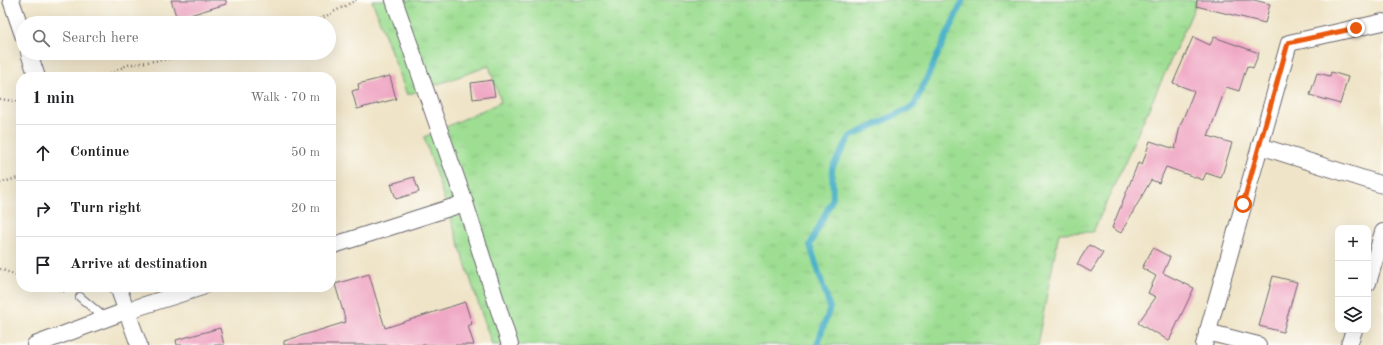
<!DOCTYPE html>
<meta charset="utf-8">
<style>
:root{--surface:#fff;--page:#f6f6f6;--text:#202124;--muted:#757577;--line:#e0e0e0}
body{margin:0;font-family:"Old Standard TT",serif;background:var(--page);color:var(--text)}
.controls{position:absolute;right:12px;bottom:12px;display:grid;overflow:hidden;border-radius:8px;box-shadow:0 4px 16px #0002}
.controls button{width:36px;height:36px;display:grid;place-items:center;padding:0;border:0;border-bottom:1px solid var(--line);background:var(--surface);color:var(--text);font:20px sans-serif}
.stop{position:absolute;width:12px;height:12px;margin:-9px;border:3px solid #ea580c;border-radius:50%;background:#fff}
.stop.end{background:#ea580c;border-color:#fff;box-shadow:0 1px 4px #0008}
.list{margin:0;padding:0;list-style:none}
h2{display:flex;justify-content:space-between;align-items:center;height:52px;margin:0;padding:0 16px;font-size:17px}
h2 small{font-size:13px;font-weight:400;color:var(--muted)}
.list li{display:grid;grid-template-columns:26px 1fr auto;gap:12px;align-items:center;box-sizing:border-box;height:56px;padding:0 16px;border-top:1px solid var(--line)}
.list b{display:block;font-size:15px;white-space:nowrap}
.list em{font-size:13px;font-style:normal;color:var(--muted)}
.icon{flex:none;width:22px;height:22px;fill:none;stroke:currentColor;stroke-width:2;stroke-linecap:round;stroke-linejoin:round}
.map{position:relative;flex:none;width:1383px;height:345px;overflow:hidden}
.search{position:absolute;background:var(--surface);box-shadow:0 4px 16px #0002;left:16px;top:16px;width:320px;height:44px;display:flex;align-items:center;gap:10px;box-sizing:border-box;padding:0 14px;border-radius:22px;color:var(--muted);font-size:15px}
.panel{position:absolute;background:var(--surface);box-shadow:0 4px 16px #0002;left:16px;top:72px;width:320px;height:220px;border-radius:16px}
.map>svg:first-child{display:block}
.grass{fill:url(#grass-tufts);stroke:#608067}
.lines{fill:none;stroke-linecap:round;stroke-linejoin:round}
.stream{stroke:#49b0c8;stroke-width:6}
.building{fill:#f0a9c5}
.service-casing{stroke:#6a666c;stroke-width:10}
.minor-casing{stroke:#6a666c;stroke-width:18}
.path{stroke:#6a666c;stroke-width:2.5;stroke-dasharray:1 3;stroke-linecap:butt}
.service{stroke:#fff;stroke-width:8}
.minor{stroke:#fff;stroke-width:16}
.route{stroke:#ea580c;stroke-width:5}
</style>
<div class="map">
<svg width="1383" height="345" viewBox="0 0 1383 345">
<defs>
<pattern id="grass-tufts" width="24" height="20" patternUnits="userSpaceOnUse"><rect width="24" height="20" fill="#9ede93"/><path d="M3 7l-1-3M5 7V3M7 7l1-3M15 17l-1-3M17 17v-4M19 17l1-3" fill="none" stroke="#88be80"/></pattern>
</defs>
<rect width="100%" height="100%" fill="#fdfcf7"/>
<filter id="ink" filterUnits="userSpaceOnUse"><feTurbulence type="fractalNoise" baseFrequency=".025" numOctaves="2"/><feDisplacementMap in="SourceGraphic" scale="8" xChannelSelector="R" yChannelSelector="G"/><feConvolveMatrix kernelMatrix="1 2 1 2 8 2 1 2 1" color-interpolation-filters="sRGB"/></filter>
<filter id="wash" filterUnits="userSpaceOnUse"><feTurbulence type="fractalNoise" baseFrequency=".012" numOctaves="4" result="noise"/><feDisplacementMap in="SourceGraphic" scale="16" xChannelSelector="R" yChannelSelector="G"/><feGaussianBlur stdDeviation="0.9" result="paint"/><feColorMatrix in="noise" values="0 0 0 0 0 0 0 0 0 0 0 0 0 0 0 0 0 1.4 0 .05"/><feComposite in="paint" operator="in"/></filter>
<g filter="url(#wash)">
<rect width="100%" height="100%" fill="#efe4c7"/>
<path class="grass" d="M 372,0 L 1198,0 L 1093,232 L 1059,233 L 1037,345 L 492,345 L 424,137 L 501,102 L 489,66 L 407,95 Z"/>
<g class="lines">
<path class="stream" d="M 817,345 L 830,308 L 810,245 L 833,198 L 832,168 L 850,137 L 914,106 L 963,0"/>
</g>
<g id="blocks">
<g class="building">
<path d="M 171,0 L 226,0 L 226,4 L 177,19 Z"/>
<path d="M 1197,0 L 1254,0 L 1270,4 L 1265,23 L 1196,6 Z"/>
<path d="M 1193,37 L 1210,45 L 1214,37 L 1259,53 L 1253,68 L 1247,66 L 1239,91 L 1226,87 L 1208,136 L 1232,143 L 1221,178 L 1206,173 L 1203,180 L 1166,167 L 1159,183 L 1151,180 L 1121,233 L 1112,228 L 1138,163 L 1142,165 L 1150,141 L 1175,149 L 1180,126 L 1194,91 L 1173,83 Z"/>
<path d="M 1331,72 L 1348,77 L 1340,104 L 1310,95 L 1317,73 L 1330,76 Z"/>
<path d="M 390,76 L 396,99 L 357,109 L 352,91 L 359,89 L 358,84 Z"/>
<path d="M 492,80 L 495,96 L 473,99 L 471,83 Z"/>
<path d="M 414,177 L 419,192 L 396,199 L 391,184 Z"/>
<path d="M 1089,245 L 1103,253 L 1091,272 L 1077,264 Z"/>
<path d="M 1153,248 L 1170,257 L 1163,273 L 1194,288 L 1169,341 L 1155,332 L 1154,333 L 1138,323 L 1156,297 L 1148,293 L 1156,276 L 1142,268 Z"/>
<path d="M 369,274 L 385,328 L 465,302 L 472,324 L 468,326 L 474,345 L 284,345 L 284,341 L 346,322 L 335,284 Z"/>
<path d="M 1273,276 L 1297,282 L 1283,332 L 1259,326 Z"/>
<path d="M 220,328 L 224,345 L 177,345 L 176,340 Z"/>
</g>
</g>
</g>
<g filter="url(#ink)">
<use href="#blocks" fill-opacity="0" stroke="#6a666c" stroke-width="1"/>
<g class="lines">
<defs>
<path id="service" d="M 80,297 L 106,319"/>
<g id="minor">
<path d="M 11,0 L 23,35"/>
<path d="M 394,0 L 465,203 L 510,345"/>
<path d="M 29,53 L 37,77"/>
<path d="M 1260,146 L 1383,185"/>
<path d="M 331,246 L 465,203"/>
<path d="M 1368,283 L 1383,232"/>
<path d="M 118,287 L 139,345"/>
<path d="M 1207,332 L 1258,345"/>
<path d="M 35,345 L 126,311 L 202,287"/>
<path d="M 1204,345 L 1289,43 L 1383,22"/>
<path d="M 1349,345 L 1354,330"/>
</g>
</defs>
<use href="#service" class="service-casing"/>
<use href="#minor" class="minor-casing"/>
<g class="path">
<path d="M 313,23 L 356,0"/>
<path d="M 103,77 L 127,65 L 209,53"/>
<path d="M 0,99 L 21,102"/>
<path d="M 0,183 L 21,177"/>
<path d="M 0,269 L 21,277"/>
<path d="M 52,287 L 66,292"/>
</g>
<use href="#service" class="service"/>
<use href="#minor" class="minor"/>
</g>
</g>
<g class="lines" filter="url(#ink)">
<path class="route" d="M 1243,204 L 1288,43 L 1356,28"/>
</g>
</svg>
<div class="controls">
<button>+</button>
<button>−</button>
<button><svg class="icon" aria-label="layers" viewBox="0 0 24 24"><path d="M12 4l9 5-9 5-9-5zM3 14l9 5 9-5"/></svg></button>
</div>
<div class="stop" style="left:1243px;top:204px"></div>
<div class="stop end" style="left:1356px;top:28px"></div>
<div class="search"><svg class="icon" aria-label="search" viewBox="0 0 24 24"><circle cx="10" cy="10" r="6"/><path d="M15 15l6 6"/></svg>Search here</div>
<section class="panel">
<h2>1 min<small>Walk · 70 m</small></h2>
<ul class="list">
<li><svg class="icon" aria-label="ahead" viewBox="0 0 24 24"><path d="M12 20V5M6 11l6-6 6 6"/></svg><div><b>Continue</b></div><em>50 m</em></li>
<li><svg class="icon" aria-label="right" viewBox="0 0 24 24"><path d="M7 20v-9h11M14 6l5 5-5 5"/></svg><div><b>Turn right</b></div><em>20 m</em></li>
<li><svg class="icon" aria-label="arrive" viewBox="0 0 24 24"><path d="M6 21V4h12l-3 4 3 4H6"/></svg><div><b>Arrive at destination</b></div></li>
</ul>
</section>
</div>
